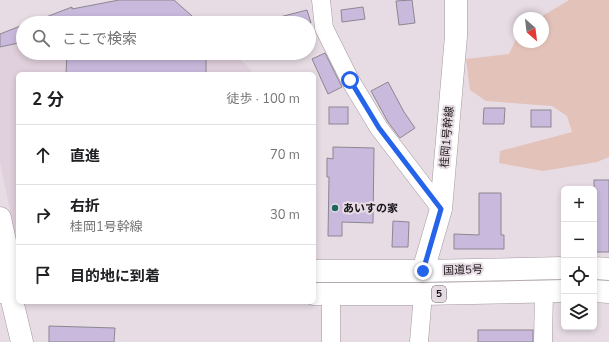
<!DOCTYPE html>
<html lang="ja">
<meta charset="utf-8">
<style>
:root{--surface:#fff;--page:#f2f2f2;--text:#202124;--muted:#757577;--line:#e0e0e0}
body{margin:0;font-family:"Nunito Sans","Noto Sans JP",sans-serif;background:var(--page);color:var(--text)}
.controls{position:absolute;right:12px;bottom:12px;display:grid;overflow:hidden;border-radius:6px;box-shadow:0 2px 6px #0003}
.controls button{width:36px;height:36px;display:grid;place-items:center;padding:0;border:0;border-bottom:1px solid var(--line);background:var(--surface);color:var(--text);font:20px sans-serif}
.compass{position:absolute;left:513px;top:12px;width:36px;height:36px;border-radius:50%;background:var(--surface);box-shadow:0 2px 6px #0003;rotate:152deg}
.stop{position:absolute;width:12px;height:12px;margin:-9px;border:3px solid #2563eb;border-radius:50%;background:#fff}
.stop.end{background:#2563eb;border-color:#fff;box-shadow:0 1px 4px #0008}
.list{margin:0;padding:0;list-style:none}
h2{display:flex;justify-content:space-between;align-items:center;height:52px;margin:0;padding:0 16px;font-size:17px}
h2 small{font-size:13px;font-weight:400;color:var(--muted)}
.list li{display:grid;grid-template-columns:26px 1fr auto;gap:12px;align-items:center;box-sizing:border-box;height:60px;padding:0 16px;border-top:1px solid var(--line)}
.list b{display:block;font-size:15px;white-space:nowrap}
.list p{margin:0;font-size:13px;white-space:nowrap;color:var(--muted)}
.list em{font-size:13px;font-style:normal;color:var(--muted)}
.icon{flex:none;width:22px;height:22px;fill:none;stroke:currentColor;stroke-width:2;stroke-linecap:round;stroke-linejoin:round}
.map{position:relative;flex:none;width:609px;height:342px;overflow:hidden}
.search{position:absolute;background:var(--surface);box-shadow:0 2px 6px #0003;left:16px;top:16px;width:300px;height:44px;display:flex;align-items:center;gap:10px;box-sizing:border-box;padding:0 14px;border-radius:22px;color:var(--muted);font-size:15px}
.panel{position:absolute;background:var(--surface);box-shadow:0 2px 6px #0003;left:16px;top:72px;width:300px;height:232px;border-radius:6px}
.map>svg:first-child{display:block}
.built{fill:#e0cfdc}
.green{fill:#e3c2b9}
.building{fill:#c9badd;stroke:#8b8791}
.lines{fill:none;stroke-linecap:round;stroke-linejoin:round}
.minor-casing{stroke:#a398a0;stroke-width:19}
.tertiary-casing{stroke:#a398a0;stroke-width:23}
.trunk-casing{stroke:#a398a0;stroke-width:23}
.minor{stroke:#fff;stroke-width:18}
.tertiary{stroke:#fff;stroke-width:22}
.trunk{stroke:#fff;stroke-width:22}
.route{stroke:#2563eb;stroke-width:5}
.poi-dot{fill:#1e675e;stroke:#e7dce4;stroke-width:1.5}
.labels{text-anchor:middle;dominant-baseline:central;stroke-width:4;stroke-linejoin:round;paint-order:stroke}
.shield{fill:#e7dce4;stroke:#554f53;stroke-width:1}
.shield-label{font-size:10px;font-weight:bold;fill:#161215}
.street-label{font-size:11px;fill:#161215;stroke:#e7dce4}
.poi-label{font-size:11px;font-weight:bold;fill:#161215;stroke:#e7dce4;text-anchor:start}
</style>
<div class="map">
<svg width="609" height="342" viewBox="0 0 609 342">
<rect width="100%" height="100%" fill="#e7dce4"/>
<path class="built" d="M 23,40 L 23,53 L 234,53 L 251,70 L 252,74 L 18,74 L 18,241 L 16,239 L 0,162 L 0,47 Z"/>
<path class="green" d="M 569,0 L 609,0 L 609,157 L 597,162 L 543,171 L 499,163 L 500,151 L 572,132 L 567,116 L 552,106 L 486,101 L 470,90 L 466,59 L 509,54 L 519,33 L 519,42 L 543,42 L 543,18 L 539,18 Z"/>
<g class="building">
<path d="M 119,0 L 174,0 L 200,23 L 91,23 L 92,18 L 63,23 L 34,23 L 33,22 L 72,7 L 72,9 Z"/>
<path d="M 412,0 L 415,23 L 399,25 L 396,1 Z"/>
<path d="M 363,7 L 365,19 L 342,22 L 341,10 Z"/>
<path d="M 307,10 L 311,23 L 273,23 L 272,19 Z"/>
<path d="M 23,25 L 23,42 L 0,47 L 0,34 Z"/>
<path d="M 67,53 L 206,53 L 206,74 L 66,74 Z"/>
<path d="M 325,53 L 342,87 L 328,94 L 312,59 Z"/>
<path d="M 388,82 L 404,112 L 415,128 L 400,138 L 388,122 L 371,91 Z"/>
<rect x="329" y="107" width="19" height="17"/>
<path d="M 484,108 L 505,108 L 504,124 L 483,124 Z"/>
<rect x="531" y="110" width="20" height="17"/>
<path d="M 333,147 L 374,148 L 373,223 L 342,222 L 342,236 L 328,236 L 329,177 L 327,177 L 327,158 L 333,159 Z"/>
<rect x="594" y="180" width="15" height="72"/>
<path d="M 479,193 L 501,193 L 501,235 L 504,235 L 504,249 L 454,249 L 454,234 L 479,235 Z"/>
<path d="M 393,221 L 409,222 L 408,247 L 392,247 Z"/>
<path d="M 49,326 L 115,328 L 114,342 L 49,342 Z"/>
<rect x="478" y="330" width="55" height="12"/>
</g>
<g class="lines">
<defs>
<g id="minor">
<path d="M 321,0 L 324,28 L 350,80 L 379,128 L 441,209"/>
<path d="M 331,342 L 331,294"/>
<path d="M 419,342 L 423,294"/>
<path d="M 543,342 L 544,291"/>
</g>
<g id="tertiary">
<path d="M 0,218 L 11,269 L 10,292 L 22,342"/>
<path d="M 423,271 L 441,209 L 456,36 L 456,0"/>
</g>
<g id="trunk">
<path d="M 594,268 L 609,269"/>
<path d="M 0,269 L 18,269"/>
<path d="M 314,271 L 423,271 L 564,268"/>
<path d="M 594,291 L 609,292"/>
<path d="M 0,292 L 18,292"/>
<path d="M 314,294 L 423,294 L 564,291"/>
</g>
</defs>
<use href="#minor" class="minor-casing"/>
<use href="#tertiary" class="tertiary-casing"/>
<use href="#trunk" class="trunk-casing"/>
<use href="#minor" class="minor"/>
<use href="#tertiary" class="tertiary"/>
<use href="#trunk" class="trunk"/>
</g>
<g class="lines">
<path class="route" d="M 350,80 L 379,128 L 441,209 L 423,271"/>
</g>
<circle class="poi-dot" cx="335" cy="208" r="4"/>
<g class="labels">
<rect class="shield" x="432" y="286" width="14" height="16" rx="3"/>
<g class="shield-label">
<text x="439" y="294">5</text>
</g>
<g class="street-label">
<text transform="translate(447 137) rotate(-85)">桂岡1号幹線</text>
<text transform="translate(463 270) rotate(-2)">国道5号</text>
</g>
<g class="poi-label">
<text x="343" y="208">あいすの家</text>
</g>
</g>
</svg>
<div class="controls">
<button>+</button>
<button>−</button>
<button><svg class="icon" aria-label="locate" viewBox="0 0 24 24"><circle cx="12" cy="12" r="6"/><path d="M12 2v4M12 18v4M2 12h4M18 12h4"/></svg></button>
<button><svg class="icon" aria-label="layers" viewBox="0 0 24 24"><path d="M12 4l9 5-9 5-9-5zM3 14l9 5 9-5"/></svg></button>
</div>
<svg class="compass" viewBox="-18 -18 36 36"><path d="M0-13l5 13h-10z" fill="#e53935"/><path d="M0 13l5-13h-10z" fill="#757577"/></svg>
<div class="stop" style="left:350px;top:80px"></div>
<div class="stop end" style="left:423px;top:271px"></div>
<div class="search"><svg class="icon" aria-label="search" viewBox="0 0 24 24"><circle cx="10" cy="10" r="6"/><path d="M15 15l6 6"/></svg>ここで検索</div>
<section class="panel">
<h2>2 分<small>徒歩 · 100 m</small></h2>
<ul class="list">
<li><svg class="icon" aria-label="ahead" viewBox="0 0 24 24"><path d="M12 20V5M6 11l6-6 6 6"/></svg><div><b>直進</b></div><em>70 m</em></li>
<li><svg class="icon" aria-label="right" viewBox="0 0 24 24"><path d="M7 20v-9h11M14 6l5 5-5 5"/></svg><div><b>右折</b><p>桂岡1号幹線</p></div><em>30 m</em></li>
<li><svg class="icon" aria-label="arrive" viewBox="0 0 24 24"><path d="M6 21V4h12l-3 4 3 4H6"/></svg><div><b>目的地に到着</b></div></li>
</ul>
</section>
</div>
